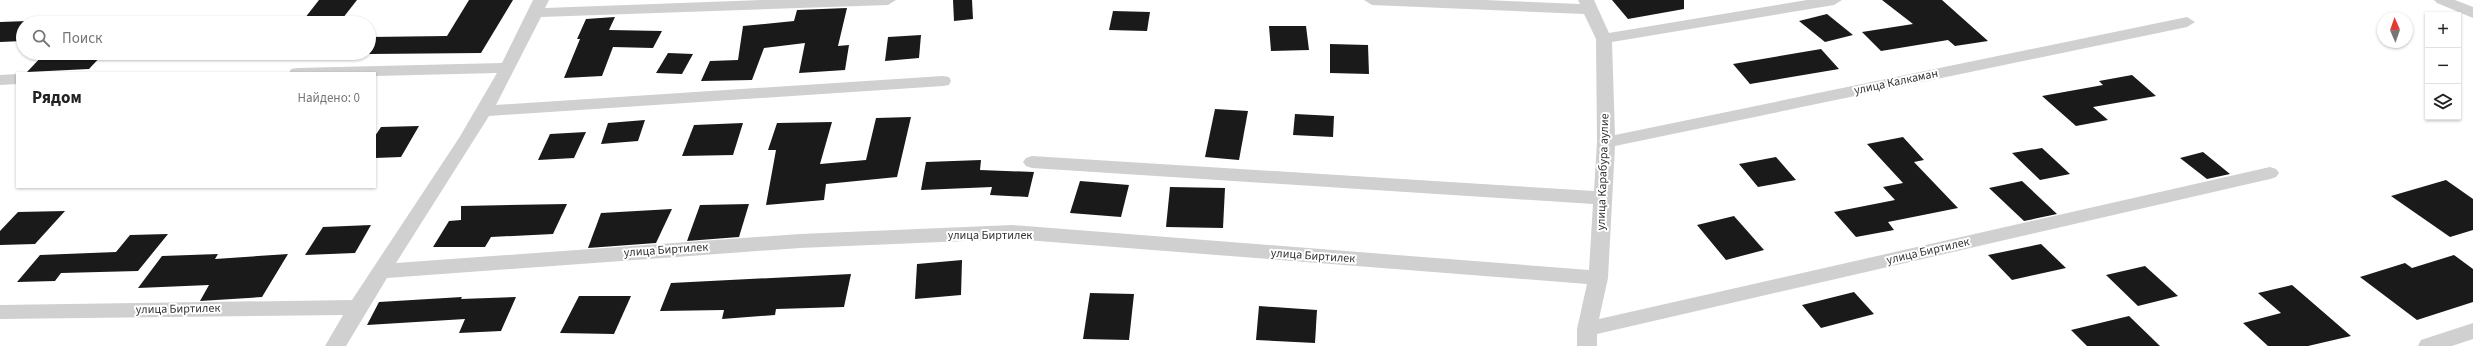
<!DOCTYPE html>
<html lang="ru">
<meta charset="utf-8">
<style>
:root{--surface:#fff;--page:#f2f2f2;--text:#222;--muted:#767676;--line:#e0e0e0}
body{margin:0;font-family:"Source Sans 3",sans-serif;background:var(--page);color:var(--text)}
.controls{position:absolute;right:12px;top:12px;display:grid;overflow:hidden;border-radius:0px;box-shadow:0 1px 3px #0004}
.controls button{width:36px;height:36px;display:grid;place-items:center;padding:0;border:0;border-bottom:1px solid var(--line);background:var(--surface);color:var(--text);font:20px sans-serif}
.compass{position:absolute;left:2377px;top:12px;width:36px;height:36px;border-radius:50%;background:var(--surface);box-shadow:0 1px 3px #0004;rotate:358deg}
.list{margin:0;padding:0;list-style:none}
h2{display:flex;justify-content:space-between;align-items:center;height:52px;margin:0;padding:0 16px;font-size:17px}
h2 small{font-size:13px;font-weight:400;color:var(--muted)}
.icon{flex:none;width:22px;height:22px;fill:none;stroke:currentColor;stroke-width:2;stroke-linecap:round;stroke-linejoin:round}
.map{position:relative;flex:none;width:2473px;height:346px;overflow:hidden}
.search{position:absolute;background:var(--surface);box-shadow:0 1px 3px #0004;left:16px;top:16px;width:360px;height:44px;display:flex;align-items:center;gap:10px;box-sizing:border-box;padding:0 14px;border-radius:22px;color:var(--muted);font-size:15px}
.panel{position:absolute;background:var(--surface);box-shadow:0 1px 3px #0004;left:16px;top:72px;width:360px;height:116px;border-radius:0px}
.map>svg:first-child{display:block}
.building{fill:#1a1a1a}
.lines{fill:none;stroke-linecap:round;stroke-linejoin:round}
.street{fill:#d0d0d0;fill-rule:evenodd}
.labels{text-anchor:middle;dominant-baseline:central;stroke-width:4;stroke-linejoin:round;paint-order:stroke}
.street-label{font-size:12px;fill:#333;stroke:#fff}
</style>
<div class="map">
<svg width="2473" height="346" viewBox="0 0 2473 346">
<rect width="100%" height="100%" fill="#fff"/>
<g class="building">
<path d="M 319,0 L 357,0 L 339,23 L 301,23 Z"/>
<path d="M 469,0 L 513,0 L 481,53 L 369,54 L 369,37 L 447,36 Z"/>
<path d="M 953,0 L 972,0 L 973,19 L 954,21 Z"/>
<path d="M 1612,0 L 1684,0 L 1684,9 L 1628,19 Z"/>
<path d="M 1882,0 L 1942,0 L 1988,41 L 1955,46 L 1948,40 L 1881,51 L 1862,32 L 1913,24 Z"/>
<path d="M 847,8 L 838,46 L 849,45 L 845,70 L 799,73 L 805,43 L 764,48 L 752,80 L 701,81 L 710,61 L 738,60 L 743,26 L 794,21 L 797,10 Z"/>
<path d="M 1113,11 L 1150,12 L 1147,31 L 1109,30 Z"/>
<path d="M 1827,14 L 1853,35 L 1825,42 L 1799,21 Z"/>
<path d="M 615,17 L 609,30 L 662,31 L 653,48 L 613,47 L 602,76 L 564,78 L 580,39 L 577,39 L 586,19 Z"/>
<path d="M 83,19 L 79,23 L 23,23 L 23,41 L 0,42 L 0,22 Z"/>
<path d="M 1269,26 L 1306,26 L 1309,50 L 1271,51 Z"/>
<path d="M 921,35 L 919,58 L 885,61 L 888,37 Z"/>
<path d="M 1330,44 L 1368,45 L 1369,74 L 1330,73 Z"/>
<path d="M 1821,49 L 1839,69 L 1750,84 L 1733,64 Z"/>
<path d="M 45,53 L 104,53 L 89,69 L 27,72 Z"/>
<path d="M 668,53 L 693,54 L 682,74 L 656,73 Z"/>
<path d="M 2132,75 L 2156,96 L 2093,107 L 2108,120 L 2076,126 L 2042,96 L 2103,85 L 2099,81 Z"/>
<path d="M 1215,109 L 1248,111 L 1239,160 L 1205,157 Z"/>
<path d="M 1295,114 L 1334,116 L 1333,137 L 1293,135 Z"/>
<path d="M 911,117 L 897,177 L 826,184 L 824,200 L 766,205 L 776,150 L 768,150 L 777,123 L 832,122 L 820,164 L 866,160 L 876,118 Z"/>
<path d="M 645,120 L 638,141 L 601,144 L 608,123 Z"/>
<path d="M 743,123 L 733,155 L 682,156 L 694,125 Z"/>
<path d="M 419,126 L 401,157 L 375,158 L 375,136 L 381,127 Z"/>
<path d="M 586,132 L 574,158 L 538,160 L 550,134 Z"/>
<path d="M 1903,137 L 1924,160 L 1914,162 L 1958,208 L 1888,222 L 1894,230 L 1856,237 L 1834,212 L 1895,200 L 1883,187 L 1903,183 L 1867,144 Z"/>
<path d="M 2042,148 L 2070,174 L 2040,180 L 2012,153 Z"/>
<path d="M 2203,152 L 2230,174 L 2207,179 L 2180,158 Z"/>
<path d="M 1776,157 L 1796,180 L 1758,187 L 1739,164 Z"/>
<path d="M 981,160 L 980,170 L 1034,172 L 1028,197 L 990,195 L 992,187 L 921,190 L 926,162 Z"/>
<path d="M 2446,180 L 2473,199 L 2473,230 L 2450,237 L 2391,196 Z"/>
<path d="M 1080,181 L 1129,185 L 1121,217 L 1070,213 Z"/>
<path d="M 2022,181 L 2057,214 L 2024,221 L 1989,188 Z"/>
<path d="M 1170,187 L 1225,188 L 1223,228 L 1166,227 Z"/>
<path d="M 567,204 L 553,234 L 491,237 L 485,247 L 433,247 L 449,221 L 461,220 L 461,206 Z"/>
<path d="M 749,204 L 739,237 L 687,241 L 700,205 Z"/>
<path d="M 672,209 L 656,243 L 588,248 L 601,213 Z"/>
<path d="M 65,211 L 35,244 L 0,245 L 0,231 L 18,212 Z"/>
<path d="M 1734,216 L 1764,250 L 1726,260 L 1697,225 Z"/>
<path d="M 371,225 L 355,253 L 305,255 L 323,227 Z"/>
<path d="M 168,234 L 138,271 L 61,273 L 55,281 L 17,282 L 40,255 L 116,252 L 130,235 Z"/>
<path d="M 2041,244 L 2066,268 L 2012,280 L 1988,255 Z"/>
<path d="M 218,254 L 215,259 L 288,254 L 262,297 L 200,301 L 209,285 L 138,288 L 162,256 Z"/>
<path d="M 2454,255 L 2473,269 L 2473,302 L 2417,320 L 2360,277 L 2405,263 L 2412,268 Z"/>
<path d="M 962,260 L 961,295 L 915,299 L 917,264 Z"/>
<path d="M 2145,266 L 2178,296 L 2138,306 L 2106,275 Z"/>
<path d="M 851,274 L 844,307 L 776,309 L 775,315 L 722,319 L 724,310 L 660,311 L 671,283 Z"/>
<path d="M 2292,285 L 2351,336 L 2308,346 L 2268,346 L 2243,323 L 2281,313 L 2258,293 Z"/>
<path d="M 1854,292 L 1874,314 L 1821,328 L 1802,305 Z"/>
<path d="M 1090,293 L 1134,294 L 1129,340 L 1083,339 Z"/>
<path d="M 579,296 L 631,296 L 614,334 L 560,333 Z"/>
<path d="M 462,297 L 461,299 L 516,297 L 501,331 L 459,333 L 465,319 L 367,325 L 379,302 Z"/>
<path d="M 1259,306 L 1317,310 L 1315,343 L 1256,340 Z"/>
<path d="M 2129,316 L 2160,346 L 2087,346 L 2071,330 Z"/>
</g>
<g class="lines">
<g class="street">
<path d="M 533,0 L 549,0 L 545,8 L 762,0 L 896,0 L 888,5 L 541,17 L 496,105 L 943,76 L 949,77 L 951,81 L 949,85 L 943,86 L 489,116 L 396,263 L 800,234 L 1012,225 L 1589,270 L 1593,204 L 1032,168 L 1026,166 L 1023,162 L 1026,158 L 1032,156 L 1594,191 L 1597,142 L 1596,39 L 1584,14 L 1372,5 L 1364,0 L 1484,0 L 1580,4 L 1578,0 L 1594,0 L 1609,33 L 1807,0 L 1842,0 L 1834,5 L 1612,42 L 1615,135 L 2187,17 L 2195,22 L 2187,27 L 1615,146 L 1608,278 L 1599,319 L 2270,167 L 2276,169 L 2279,173 L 2276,177 L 2270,179 L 1597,334 L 1597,346 L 1577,346 L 1577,329 L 1587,284 L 1012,239 L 800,248 L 387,278 L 346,346 L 325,346 L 343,315 L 0,319 L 0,305 L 352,300 L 459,138 L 497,73 L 375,76 L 375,73 L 289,73 L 291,69 L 297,68 L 502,63 Z"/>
<path d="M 2434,0 L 2455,0 L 2473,7 L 2473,18 L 2437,3 Z"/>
<path d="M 17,74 L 17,84 L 0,85 L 0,75 Z"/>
<path d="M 2473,323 L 2473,339 L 2452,346 L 2418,346 L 2421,340 Z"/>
</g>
</g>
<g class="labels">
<g class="street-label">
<text transform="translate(1896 82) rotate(-12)">улица Калкаман</text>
<text transform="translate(1603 172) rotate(-88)">улица Карабура аулие</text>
<text x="990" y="235">улица Биртилек</text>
<text transform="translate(666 250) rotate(-4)">улица Биртилек</text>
<text transform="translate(1928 251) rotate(-13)">улица Биртилек</text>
<text transform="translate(1313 256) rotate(4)">улица Биртилек</text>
<text transform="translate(178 309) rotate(-1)">улица Биртилек</text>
</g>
</g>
</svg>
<div class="controls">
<button>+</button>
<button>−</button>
<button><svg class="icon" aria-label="layers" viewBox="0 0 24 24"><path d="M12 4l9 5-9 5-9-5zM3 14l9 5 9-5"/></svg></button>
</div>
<svg class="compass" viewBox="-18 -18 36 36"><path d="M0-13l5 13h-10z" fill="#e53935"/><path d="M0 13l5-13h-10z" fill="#767676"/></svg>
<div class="search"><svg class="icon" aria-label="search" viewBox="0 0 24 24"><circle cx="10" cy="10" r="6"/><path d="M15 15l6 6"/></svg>Поиск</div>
<section class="panel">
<h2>Рядом<small>Найдено: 0</small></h2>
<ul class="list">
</ul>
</section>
</div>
